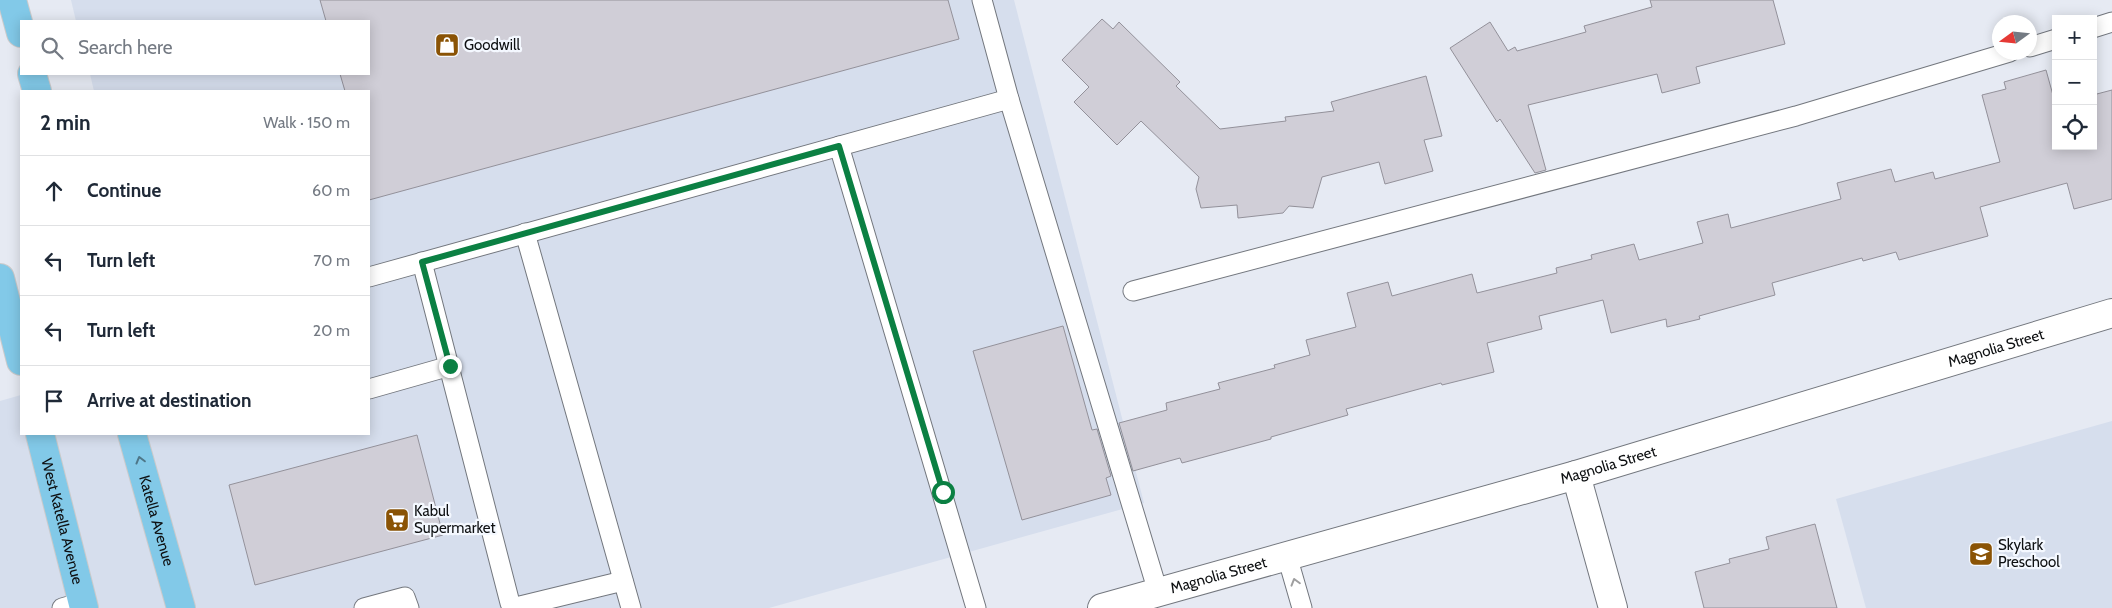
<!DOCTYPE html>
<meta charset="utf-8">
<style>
:root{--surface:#fff;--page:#f2f2f3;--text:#1f2937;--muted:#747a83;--line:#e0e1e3}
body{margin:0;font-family:Cabin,sans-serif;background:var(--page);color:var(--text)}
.controls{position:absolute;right:15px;top:15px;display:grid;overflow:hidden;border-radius:0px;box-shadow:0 2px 12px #0003}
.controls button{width:45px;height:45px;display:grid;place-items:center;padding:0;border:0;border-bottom:1px solid var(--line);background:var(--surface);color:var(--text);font:25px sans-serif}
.compass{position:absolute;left:1992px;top:15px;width:45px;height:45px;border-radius:50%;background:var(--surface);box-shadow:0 2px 12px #0003;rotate:255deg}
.stop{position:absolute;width:15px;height:15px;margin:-11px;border:4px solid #0b8043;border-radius:50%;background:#fff}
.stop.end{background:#0b8043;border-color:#fff;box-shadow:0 1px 5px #0008}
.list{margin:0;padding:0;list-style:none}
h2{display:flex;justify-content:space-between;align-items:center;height:65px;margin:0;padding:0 20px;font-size:21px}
h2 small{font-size:16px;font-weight:400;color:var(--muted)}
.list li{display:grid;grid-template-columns:32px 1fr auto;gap:15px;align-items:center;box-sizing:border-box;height:70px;padding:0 20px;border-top:1px solid var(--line)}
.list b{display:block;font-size:19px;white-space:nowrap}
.list em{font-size:16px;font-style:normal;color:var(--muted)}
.icon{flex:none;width:28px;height:28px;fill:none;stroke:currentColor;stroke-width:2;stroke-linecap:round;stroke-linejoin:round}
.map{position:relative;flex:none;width:2112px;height:608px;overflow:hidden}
.search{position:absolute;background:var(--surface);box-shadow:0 2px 12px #0003;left:20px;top:20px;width:350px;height:55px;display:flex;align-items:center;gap:12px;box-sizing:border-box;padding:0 18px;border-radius:0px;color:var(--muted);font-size:19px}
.panel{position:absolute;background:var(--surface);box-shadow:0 2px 12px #0003;left:20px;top:90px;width:350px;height:345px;border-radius:0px}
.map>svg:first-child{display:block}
.built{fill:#d6deed}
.building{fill:#d0ced7;stroke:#93919a}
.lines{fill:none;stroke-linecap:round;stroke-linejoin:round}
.service-casing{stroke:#73777e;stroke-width:21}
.minor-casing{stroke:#73777e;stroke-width:30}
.secondary-casing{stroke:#73777e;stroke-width:30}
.primary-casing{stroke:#cacacb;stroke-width:30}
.service{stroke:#fff;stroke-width:19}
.minor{stroke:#fff;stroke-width:28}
.secondary{stroke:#fff;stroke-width:28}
.primary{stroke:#82c9e8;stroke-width:28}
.oneway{stroke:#4e7688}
.oneway2{stroke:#9f9fa0}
.route{stroke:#0b8043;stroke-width:6}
.labels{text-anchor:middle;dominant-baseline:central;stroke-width:4.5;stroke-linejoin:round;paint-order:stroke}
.poi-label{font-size:15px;fill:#0e1012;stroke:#f4f8ff;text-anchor:start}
.street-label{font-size:15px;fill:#0e1012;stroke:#f4f8ff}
</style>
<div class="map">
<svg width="2112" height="608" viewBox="0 0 2112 608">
<rect width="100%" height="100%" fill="#e6eaf3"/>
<g class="built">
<path d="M 71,0 L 1014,0 L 1144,503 L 769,608 L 0,608 L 0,401 L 21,395 L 21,434 L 369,434 L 369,91 L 94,91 L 90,74 L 369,74 L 369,21 L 76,21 Z"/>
<path d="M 2112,421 L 2112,608 L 1866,608 L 1836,499 Z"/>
</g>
<g class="building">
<path d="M 320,0 L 948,0 L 959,39 L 369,200 L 369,91 L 345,91 L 340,74 L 369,74 L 369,21 L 326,21 Z"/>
<path d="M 1650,0 L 1773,0 L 1785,44 L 1696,67 L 1700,83 L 1662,93 L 1657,74 L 1528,105 L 1546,170 L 1535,173 L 1500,119 L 1497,122 L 1450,48 L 1490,22 L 1508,51 L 1515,47 L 1517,51 L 1586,32 L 1584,26 L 1652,7 Z"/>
<path d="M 1102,19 L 1113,29 L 1119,22 L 1180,82 L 1176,86 L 1220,129 L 1286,121 L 1285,117 L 1334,111 L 1331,102 L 1426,76 L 1442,136 L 1424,140 L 1433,171 L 1385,184 L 1379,162 L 1322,177 L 1313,208 L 1289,206 L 1283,213 L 1238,218 L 1237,205 L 1201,208 L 1196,189 L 1199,177 L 1141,121 L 1117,145 L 1074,102 L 1089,87 L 1062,60 Z"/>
<path d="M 2046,70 L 2056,106 L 2056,146 L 2093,146 L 2093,95 L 2112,90 L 2112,199 L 2074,209 L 2067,183 L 1980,207 L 1988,236 L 1899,260 L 1896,252 L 1863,261 L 1862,258 L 1772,283 L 1775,295 L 1699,316 L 1700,319 L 1667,327 L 1666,319 L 1611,333 L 1603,300 L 1539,316 L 1542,329 L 1487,343 L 1494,372 L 1442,385 L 1441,383 L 1346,409 L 1348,415 L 1271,437 L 1271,439 L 1182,463 L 1180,458 L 1133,471 L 1119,423 L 1167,410 L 1166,403 L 1220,389 L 1218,383 L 1275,368 L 1274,365 L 1310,355 L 1306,340 L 1356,327 L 1347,293 L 1388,282 L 1392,296 L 1472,274 L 1477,293 L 1557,273 L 1556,268 L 1592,259 L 1591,255 L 1634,244 L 1639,260 L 1703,243 L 1697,222 L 1728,214 L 1731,228 L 1841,199 L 1837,183 L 1891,169 L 1895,182 L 1933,172 L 1935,179 L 2000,162 L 1982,95 L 2006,89 L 2004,82 Z"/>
<path d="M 1063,326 L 1092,430 L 1097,429 L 1111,476 L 1106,478 L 1111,495 L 1022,520 L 973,351 Z"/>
<path d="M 417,435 L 443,535 L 255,585 L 229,485 Z"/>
<path d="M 1815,524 L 1837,608 L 1704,608 L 1695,572 L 1730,563 L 1729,559 L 1769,549 L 1766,537 Z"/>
</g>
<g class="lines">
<defs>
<g id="service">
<path d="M 982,0 L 1009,99 L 1158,592"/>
<path d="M 2093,28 L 2112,22"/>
<path d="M 2030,47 L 2056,39"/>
<path d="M 839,146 L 976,608"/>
<path d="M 525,233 L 631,608"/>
<path d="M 422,262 L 510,603 L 516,607 L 623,581"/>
<path d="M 369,277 L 1009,99"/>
<path d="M 1133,291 L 1796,116 L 2010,52"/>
<path d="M 369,389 L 450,366"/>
<path d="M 1287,556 L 1302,608"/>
<path d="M 62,608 L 83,602"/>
<path d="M 364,608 L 405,597 L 409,608"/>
</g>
<path id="minor" d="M 1576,475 L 1613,608"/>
<g id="secondary">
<path id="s1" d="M 1102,608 L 1576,475 L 2112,313"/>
</g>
<g id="primary">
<path d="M 12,0 L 21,33"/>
<path d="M 32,74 L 37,91"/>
<path d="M 0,278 L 21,361"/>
<path id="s2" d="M 40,434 L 84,608"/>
<path id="s3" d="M 132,434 L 181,608"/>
</g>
</defs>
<use href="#service" class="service-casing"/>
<use href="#minor" class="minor-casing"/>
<use href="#secondary" class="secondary-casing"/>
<use href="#primary" class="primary-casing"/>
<use href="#service" class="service"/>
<use href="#minor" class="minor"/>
<use href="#secondary" class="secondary"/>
<use href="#primary" class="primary"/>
</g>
<defs><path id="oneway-chevron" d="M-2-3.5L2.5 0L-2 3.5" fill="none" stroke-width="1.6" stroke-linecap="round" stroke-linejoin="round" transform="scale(1.25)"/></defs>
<use class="oneway" href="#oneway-chevron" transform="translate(140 460) rotate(-105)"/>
<use class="oneway2" href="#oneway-chevron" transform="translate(1295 582) rotate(-106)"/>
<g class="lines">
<path class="route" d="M 450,366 L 422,262 L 839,146 L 943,492"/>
</g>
<defs>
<symbol id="shop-square" viewBox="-11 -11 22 22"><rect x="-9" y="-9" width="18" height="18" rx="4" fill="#8a5305" stroke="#f4f8ff"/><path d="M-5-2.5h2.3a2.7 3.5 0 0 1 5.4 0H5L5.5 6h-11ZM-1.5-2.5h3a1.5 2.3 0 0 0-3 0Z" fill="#fff"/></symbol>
<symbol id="supermarket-square" viewBox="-11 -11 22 22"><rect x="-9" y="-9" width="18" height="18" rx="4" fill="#8a5305" stroke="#f4f8ff"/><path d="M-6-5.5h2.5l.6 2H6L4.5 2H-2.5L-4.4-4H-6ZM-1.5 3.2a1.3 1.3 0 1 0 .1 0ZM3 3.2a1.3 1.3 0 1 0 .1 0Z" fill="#fff"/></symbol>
<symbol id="school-square" viewBox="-11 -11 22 22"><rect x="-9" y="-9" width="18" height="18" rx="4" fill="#8a5305" stroke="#f4f8ff"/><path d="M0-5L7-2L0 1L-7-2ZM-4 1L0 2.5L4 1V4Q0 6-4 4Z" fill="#fff"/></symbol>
</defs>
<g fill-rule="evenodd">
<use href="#shop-square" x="433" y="31" width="28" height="28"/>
<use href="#supermarket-square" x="383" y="506" width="28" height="28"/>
<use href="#school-square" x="1967" y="540" width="28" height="28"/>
</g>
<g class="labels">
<g class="poi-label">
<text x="464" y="45">Goodwill</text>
<text x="414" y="511">Kabul<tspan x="414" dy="17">Supermarket</tspan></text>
<text x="1998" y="545">Skylark<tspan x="1998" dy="17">Preschool</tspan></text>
</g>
<g class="street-label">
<text stroke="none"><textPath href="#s1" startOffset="931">Magnolia Street</textPath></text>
<text stroke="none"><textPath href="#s1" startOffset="526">Magnolia Street</textPath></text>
<text stroke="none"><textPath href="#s2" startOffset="90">West Katella Avenue</textPath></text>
<text stroke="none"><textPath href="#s3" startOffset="90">Katella Avenue</textPath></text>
<text stroke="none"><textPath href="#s1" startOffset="121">Magnolia Street</textPath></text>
</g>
</g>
</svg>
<div class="controls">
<button>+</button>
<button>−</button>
<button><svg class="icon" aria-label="locate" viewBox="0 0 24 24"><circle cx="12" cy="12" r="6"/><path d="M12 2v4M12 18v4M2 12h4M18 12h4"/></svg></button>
</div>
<svg class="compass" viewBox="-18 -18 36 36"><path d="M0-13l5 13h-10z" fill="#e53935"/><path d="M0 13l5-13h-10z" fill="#747a83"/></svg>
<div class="stop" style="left:943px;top:492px"></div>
<div class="stop end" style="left:450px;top:366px"></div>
<div class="search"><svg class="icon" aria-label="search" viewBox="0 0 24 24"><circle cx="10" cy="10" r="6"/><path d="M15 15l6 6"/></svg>Search here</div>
<section class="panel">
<h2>2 min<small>Walk · 150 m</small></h2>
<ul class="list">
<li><svg class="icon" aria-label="ahead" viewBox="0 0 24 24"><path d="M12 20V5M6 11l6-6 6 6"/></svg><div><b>Continue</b></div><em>60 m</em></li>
<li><svg class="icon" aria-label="left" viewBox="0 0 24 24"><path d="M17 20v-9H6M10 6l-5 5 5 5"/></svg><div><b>Turn left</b></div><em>70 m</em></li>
<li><svg class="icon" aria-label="left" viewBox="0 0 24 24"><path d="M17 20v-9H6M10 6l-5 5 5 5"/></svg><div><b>Turn left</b></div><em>20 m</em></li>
<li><svg class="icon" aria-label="arrive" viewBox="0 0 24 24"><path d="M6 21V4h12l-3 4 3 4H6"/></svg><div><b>Arrive at destination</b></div></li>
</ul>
</section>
</div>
